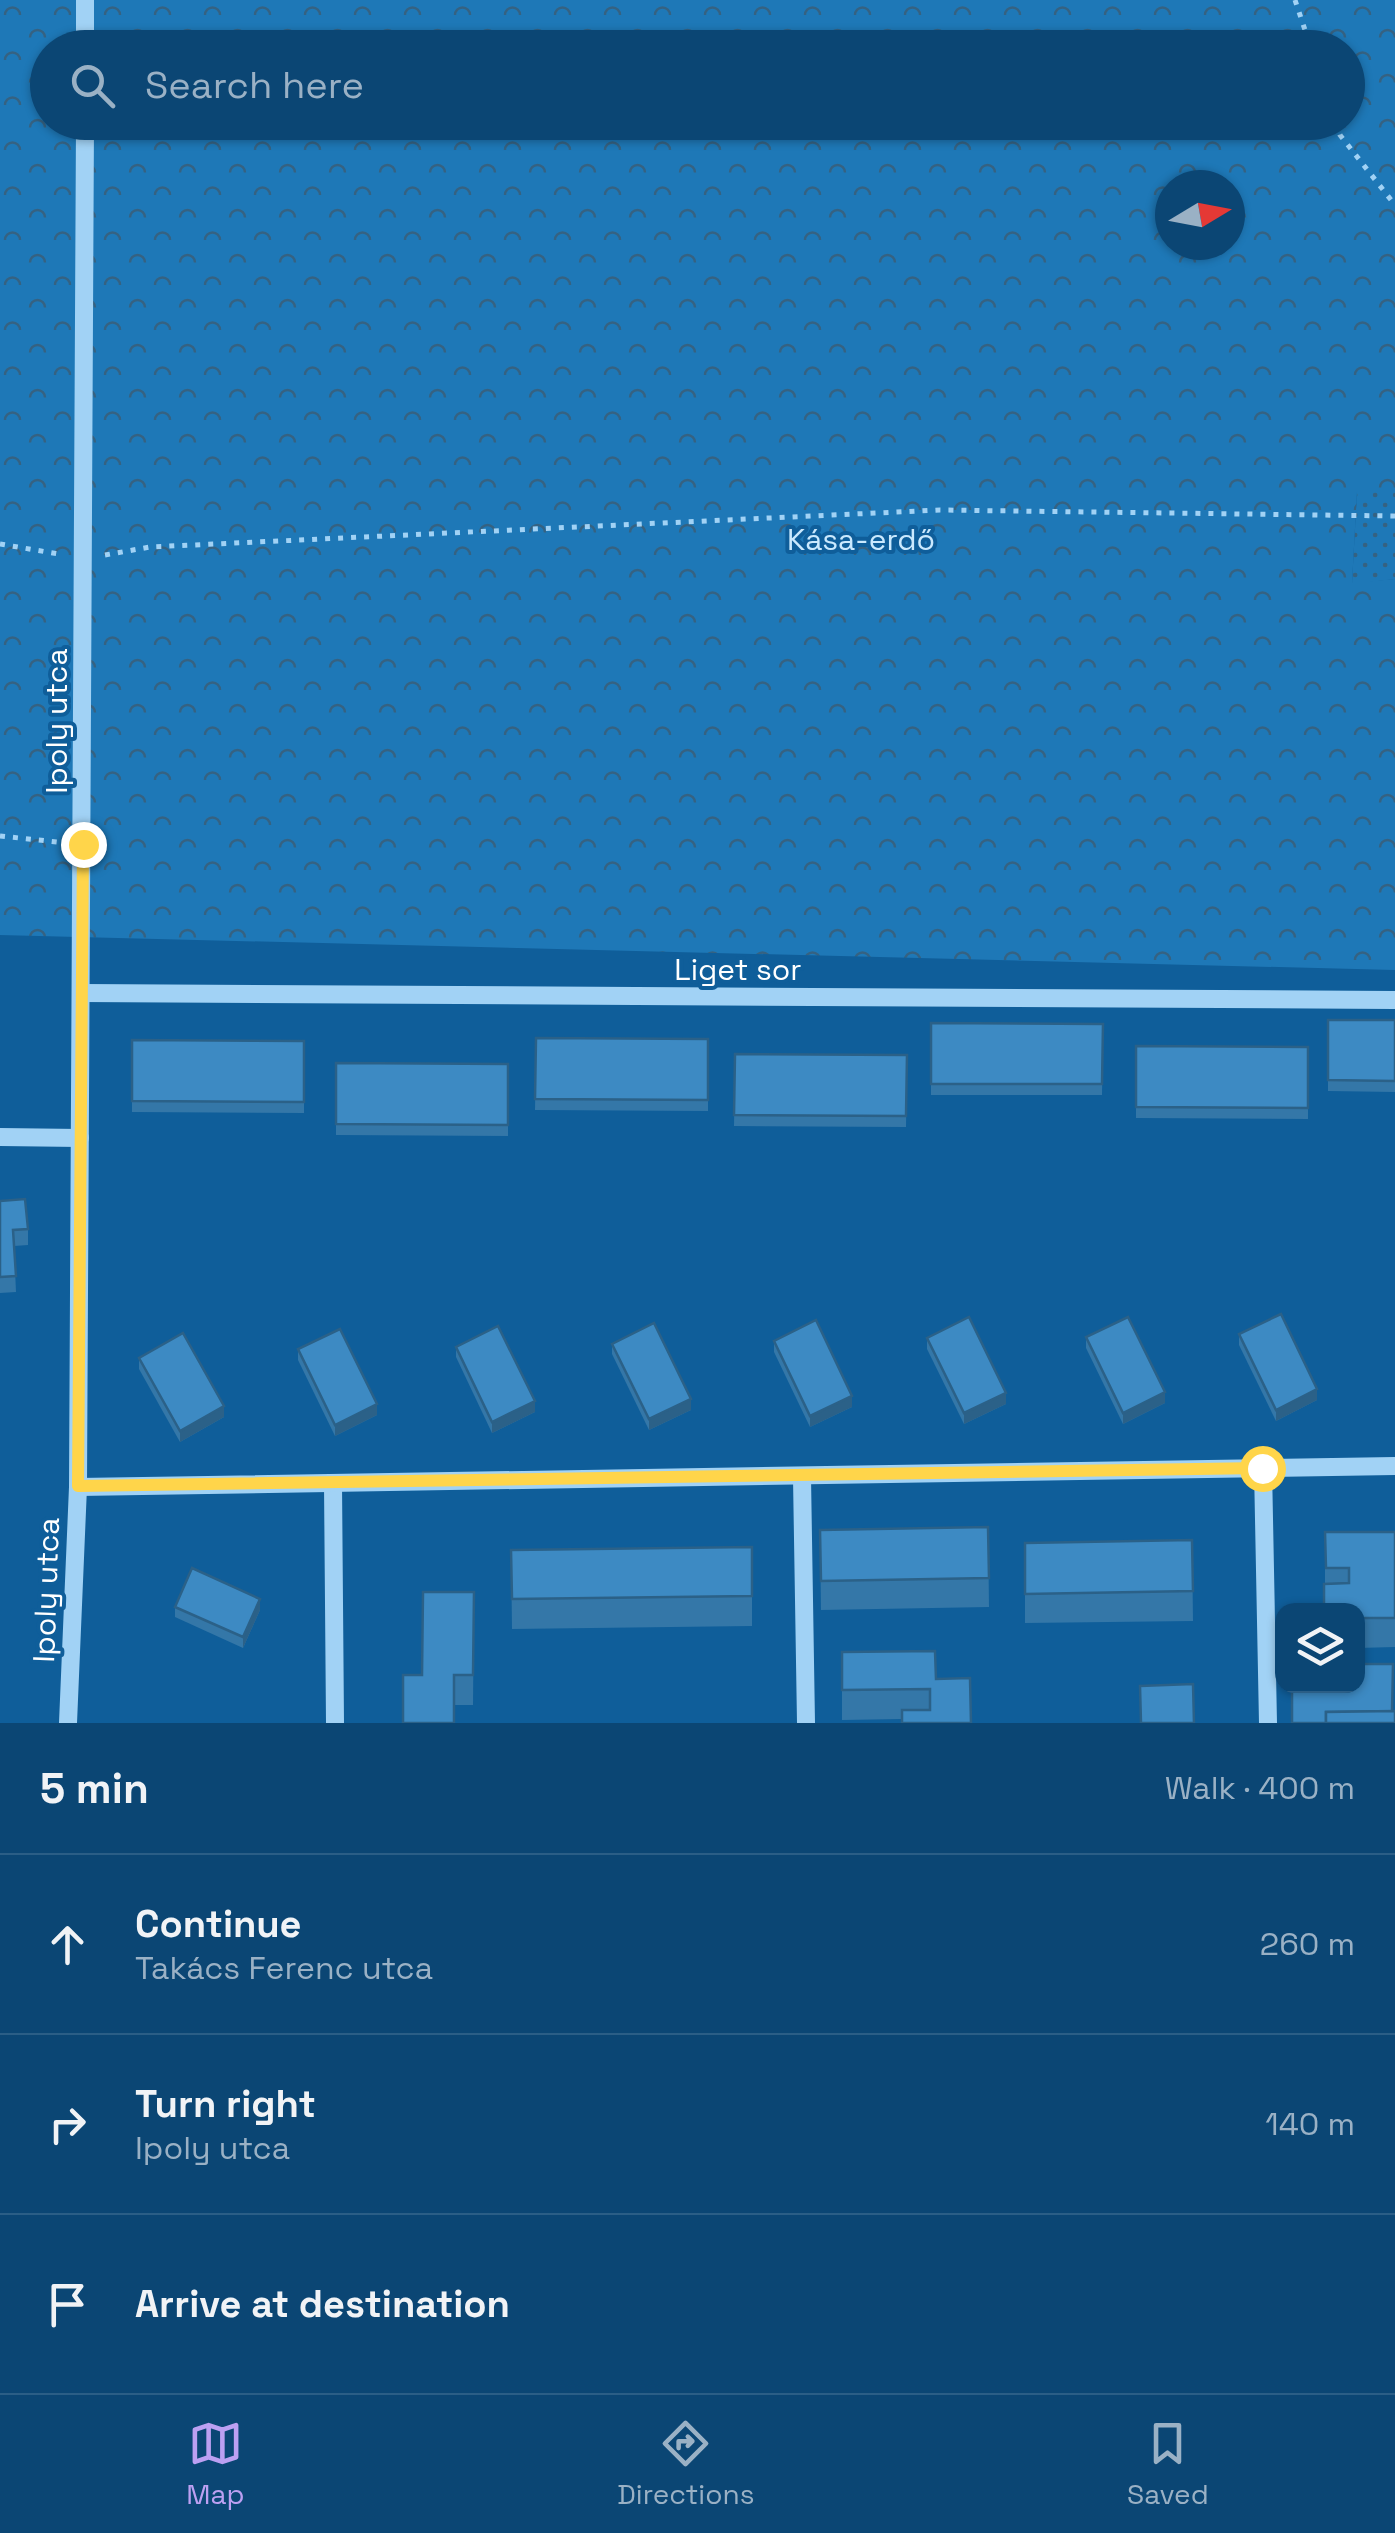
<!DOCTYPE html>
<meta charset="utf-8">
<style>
:root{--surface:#0b4674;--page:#144d79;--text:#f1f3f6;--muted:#9ab1c5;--line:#2b5e86;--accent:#bca0f2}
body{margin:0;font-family:"Space Grotesk",sans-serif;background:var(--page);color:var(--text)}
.controls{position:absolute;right:30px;bottom:30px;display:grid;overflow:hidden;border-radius:20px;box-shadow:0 2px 8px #0004}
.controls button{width:90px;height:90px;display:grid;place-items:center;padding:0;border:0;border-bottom:2px solid var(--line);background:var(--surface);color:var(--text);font:50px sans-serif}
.compass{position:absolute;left:1155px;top:170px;width:90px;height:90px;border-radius:50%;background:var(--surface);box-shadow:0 2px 8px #0004;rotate:80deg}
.stop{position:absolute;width:30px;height:30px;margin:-22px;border:8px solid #ffd54a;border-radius:50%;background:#fff}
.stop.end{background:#ffd54a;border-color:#fff;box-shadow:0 2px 10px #0008}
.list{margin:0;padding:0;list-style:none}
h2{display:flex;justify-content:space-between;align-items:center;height:130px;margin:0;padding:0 40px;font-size:42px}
h2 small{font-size:32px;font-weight:400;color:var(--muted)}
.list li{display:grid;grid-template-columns:65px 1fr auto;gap:30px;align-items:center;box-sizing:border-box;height:180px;padding:0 40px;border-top:2px solid var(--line)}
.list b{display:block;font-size:38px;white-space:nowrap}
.list p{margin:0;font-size:32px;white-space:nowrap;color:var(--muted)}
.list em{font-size:32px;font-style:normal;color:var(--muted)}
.icon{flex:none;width:55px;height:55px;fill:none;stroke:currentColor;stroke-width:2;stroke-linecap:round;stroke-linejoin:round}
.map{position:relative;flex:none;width:1395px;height:1723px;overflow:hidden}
.search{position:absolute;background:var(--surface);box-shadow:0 2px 8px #0004;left:30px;right:30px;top:30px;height:110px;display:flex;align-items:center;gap:25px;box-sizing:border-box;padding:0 35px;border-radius:55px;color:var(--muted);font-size:38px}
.sheet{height:670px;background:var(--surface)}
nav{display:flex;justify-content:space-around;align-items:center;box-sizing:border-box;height:140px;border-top:2px solid var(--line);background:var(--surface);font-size:28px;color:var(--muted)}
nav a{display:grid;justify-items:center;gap:5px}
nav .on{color:var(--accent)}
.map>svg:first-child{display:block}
.grass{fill:url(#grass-dots)}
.forest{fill:url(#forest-crowns);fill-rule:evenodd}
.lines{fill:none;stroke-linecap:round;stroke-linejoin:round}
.path{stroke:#a1d2f5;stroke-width:5;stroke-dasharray:5 8;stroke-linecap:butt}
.minor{stroke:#a1d2f5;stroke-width:18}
.wall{fill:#3477a8}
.shaded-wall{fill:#2b6188}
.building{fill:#3d8ac3;stroke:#2b6188;stroke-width:2.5}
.route{stroke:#ffd54a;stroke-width:12}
.labels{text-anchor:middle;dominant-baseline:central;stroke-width:8;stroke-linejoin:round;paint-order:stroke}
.park-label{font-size:30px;fill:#cae9fe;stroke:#0f5e9a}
.street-label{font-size:30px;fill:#fff;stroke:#0f5e9a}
</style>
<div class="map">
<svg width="1395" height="1723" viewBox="0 0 1395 1723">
<defs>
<pattern id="grass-dots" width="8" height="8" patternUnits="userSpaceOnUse" patternTransform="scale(2.5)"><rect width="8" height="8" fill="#1e78b7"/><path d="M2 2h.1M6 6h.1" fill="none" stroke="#356282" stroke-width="1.8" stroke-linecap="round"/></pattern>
<pattern id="forest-crowns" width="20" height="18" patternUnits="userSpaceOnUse" patternTransform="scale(2.5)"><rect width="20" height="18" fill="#1e78b7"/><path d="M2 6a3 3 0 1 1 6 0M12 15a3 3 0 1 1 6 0" fill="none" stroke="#356282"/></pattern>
</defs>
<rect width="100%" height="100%" fill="#0f5e9a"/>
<path class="grass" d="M 1357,492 L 1395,492 L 1395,579 L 1352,584 Z"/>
<path class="forest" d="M 0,0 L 1395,0 L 1395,492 L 1357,492 L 1352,583 L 1395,579 L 1395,970 L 0,935 ZM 48,48 L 1348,48 L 1348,122 L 48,122 ZM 1170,185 L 1230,185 L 1230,245 L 1170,245 Z"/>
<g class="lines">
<g class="path">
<path d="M 1295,0 L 1311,48"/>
<path d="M 1336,122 L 1340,135 L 1395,205"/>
<path d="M 0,544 L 59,554"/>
<path d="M 105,555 L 150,547 L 940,510 L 1395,516"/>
<path d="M 0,836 L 57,842"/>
</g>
<g class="minor">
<path d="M 85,48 L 85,0"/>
<path d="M 81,993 L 1395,1000"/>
<path d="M 0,1137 L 80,1138"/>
<path d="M 1263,1468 L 1268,1723"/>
<path d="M 802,1477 L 806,1723"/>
<path d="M 333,1483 L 335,1723"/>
<path d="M 78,1487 L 1395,1466"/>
<path d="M 68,1723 L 78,1487 L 85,122"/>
</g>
</g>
<g class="wall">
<path d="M 1328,1020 L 1395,1020 L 1395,1092 L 1328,1091 Z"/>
<path d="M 931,1023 L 1103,1024 L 1102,1095 L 931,1095 Z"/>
<path d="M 536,1038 L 708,1039 L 708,1111 L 535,1110 Z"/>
<path d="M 132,1040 L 304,1041 L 304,1113 L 132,1112 Z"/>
<path d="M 1136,1046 L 1308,1047 L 1308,1119 L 1136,1118 Z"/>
<path d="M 735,1054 L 907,1055 L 906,1127 L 734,1126 Z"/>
<path d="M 336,1063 L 508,1064 L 508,1136 L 336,1135 Z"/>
<path d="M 0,1201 L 28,1229 L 28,1245 L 14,1246 L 16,1292 L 0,1293 Z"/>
<path d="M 1239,1334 L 1317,1400 L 1276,1421 L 1239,1345 Z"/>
<path d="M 1086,1337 L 1165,1403 L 1123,1424 L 1086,1348 Z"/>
<path d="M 927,1338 L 1006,1404 L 964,1424 L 927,1349 Z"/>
<path d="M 774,1341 L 852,1407 L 810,1427 L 774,1352 Z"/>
<path d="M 612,1344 L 691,1410 L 649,1430 L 612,1354 Z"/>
<path d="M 456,1347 L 535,1412 L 492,1433 L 456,1357 Z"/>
<path d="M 298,1349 L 377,1415 L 335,1436 L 298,1360 Z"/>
<path d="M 139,1358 L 224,1417 L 180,1442 L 139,1369 Z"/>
<path d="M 988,1527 L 989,1607 L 821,1610 L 820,1530 Z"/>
<path d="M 1325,1532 L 1395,1532 L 1395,1647 L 1358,1648 L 1358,1610 L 1325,1584 Z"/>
<path d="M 1192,1540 L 1193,1621 L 1025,1623 L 1025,1543 Z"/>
<path d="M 752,1547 L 752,1626 L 512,1629 L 511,1550 Z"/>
<path d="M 474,1592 L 473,1705 L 454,1705 L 422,1675 Z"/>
<path d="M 175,1607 L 260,1610 L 243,1648 L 175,1617 Z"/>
<path d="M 842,1652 L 936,1679 L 971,1723 L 902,1719 L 842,1720 Z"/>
</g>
<g class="shaded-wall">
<path d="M 1317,1389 L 1317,1400 L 1276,1421 L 1276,1410 Z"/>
<path d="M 1165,1392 L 1165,1403 L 1123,1424 L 1123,1413 Z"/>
<path d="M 1006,1393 L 1006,1404 L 964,1424 L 964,1413 Z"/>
<path d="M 852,1396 L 852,1407 L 810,1427 L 810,1416 Z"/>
<path d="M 691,1399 L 691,1410 L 649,1430 L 649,1419 Z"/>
<path d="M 535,1401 L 535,1412 L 492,1433 L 492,1422 Z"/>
<path d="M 377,1404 L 377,1415 L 335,1436 L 335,1425 Z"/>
<path d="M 224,1406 L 224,1417 L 180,1442 L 180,1431 Z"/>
<path d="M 260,1599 L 260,1610 L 243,1648 L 243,1637 Z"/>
</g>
<g class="building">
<path d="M 1328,1020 L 1395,1020 L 1395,1081 L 1328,1080 Z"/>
<path d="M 931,1023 L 1103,1024 L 1102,1084 L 931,1084 Z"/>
<path d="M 536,1038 L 708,1039 L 708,1100 L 535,1099 Z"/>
<path d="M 132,1040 L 304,1041 L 304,1102 L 132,1101 Z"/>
<path d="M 1136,1046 L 1308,1047 L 1308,1108 L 1136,1107 Z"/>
<path d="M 735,1054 L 907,1055 L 906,1116 L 734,1115 Z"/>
<path d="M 336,1063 L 508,1064 L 508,1125 L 336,1124 Z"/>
<path d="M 25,1199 L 28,1229 L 13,1230 L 16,1276 L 0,1277 L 0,1201 Z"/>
<path d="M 1281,1314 L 1317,1389 L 1276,1410 L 1239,1334 Z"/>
<path d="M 969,1317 L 1006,1393 L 964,1413 L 927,1338 Z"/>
<path d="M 1128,1317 L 1165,1392 L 1123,1413 L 1086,1337 Z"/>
<path d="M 816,1320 L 852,1396 L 810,1416 L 774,1341 Z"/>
<path d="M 654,1323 L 691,1399 L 649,1419 L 612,1344 Z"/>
<path d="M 498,1326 L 535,1401 L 492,1422 L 456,1347 Z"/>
<path d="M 340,1329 L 377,1404 L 335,1425 L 298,1349 Z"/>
<path d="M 183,1333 L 224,1406 L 180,1431 L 139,1358 Z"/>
<path d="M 988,1527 L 989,1578 L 821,1581 L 820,1530 Z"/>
<path d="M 1325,1532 L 1395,1532 L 1395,1618 L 1358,1618 L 1358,1610 L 1324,1610 L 1324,1584 L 1349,1583 L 1349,1568 L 1326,1568 Z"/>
<path d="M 1192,1540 L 1193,1591 L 1025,1594 L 1025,1543 Z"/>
<path d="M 752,1547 L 752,1596 L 512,1599 L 511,1550 Z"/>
<path d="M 192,1568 L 260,1599 L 243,1637 L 175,1607 Z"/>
<path d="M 423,1592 L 474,1592 L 473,1675 L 454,1675 L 454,1723 L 403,1723 L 403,1675 L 422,1675 Z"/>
<path d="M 935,1651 L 936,1679 L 970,1678 L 971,1723 L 902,1723 L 902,1710 L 930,1710 L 930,1689 L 842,1690 L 842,1652 Z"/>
<path d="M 1358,1664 L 1393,1664 L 1392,1711 L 1326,1712 L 1326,1723 L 1292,1723 L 1292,1686 L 1358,1686 Z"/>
<path d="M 1193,1684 L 1194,1723 L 1141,1723 L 1140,1686 Z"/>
<path d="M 1395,1711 L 1395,1723 L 1326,1723 L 1326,1712 Z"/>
</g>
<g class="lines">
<path class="route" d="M 83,844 L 78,1486 L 1262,1468"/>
</g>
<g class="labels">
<g class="park-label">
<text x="861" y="539">Kása-erdő</text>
</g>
<g class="street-label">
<text transform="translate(56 721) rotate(-90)">Ipoly utca</text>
<text x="738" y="969">Liget sor</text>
<text transform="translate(46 1590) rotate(-88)">Ipoly utca</text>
</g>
</g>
</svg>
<div class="controls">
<button><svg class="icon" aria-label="layers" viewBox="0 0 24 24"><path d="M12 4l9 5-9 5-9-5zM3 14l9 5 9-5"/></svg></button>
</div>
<svg class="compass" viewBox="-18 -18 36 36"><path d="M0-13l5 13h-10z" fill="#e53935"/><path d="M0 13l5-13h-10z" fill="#9ab1c5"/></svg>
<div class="stop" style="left:1262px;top:1468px"></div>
<div class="stop end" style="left:83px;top:844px"></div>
<div class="search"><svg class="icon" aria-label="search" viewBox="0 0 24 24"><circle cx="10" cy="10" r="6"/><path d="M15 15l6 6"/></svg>Search here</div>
</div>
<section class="sheet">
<h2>5 min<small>Walk · 400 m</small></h2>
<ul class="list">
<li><svg class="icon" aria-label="ahead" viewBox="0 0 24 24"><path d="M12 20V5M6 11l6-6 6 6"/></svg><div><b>Continue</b><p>Takács Ferenc utca</p></div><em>260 m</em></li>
<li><svg class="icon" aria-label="right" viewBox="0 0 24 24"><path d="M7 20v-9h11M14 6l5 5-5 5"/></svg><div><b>Turn right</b><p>Ipoly utca</p></div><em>140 m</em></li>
<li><svg class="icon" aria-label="arrive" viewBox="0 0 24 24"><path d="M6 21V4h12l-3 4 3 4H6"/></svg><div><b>Arrive at destination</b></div></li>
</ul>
</section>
<nav>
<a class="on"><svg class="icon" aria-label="map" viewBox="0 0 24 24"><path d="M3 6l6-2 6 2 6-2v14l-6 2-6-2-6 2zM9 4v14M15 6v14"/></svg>Map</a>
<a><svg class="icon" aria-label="directions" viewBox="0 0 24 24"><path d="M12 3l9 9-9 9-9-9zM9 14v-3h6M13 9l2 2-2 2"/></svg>Directions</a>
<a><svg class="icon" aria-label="saved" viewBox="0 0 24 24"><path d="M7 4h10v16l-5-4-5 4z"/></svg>Saved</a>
</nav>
